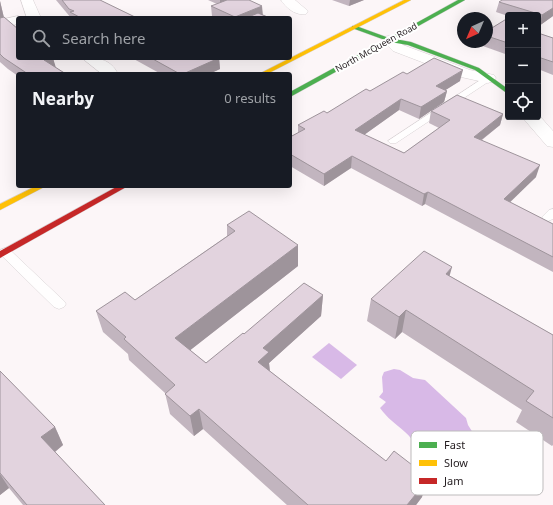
<!DOCTYPE html>
<meta charset="utf-8">
<style>
:root{--surface:#171b24;--page:#242831;--text:#f1f3f6;--muted:#9ea1a6;--line:#363941}
body{margin:0;font-family:"Noto Sans",sans-serif;background:var(--page);color:var(--text)}
.controls{position:absolute;right:12px;top:12px;display:grid;overflow:hidden;border-radius:4px;box-shadow:0 4px 16px #0002}
.controls button{width:36px;height:36px;display:grid;place-items:center;padding:0;border:0;border-bottom:1px solid var(--line);background:var(--surface);color:var(--text);font:20px sans-serif}
.compass{position:absolute;left:457px;top:12px;width:36px;height:36px;border-radius:50%;background:var(--surface);box-shadow:0 4px 16px #0002;rotate:224deg}
.list{margin:0;padding:0;list-style:none}
h2{display:flex;justify-content:space-between;align-items:center;height:52px;margin:0;padding:0 16px;font-size:17px}
h2 small{font-size:13px;font-weight:400;color:var(--muted)}
.icon{flex:none;width:22px;height:22px;fill:none;stroke:currentColor;stroke-width:2;stroke-linecap:round;stroke-linejoin:round}
.map{position:relative;flex:none;width:553px;height:505px;overflow:hidden}
.search{position:absolute;background:var(--surface);box-shadow:0 4px 16px #0002;left:16px;top:16px;width:276px;height:44px;display:flex;align-items:center;gap:10px;box-sizing:border-box;padding:0 14px;border-radius:4px;color:var(--muted);font-size:15px}
.panel{position:absolute;background:var(--surface);box-shadow:0 4px 16px #0002;left:16px;top:72px;width:276px;height:116px;border-radius:4px}
.map>svg:first-child{display:block}
.water{fill:#d8b9e7}
.lines{fill:none;stroke-linecap:round;stroke-linejoin:round}
.lane-casing{stroke:#d8d2d4;stroke-width:1}
.street-casing{stroke:#d8d2d4;stroke-width:1}
.fast-casing{stroke:#d8d2d4;stroke-width:1}
.slow-casing{stroke:#d8d2d4;stroke-width:1}
.jam-casing{stroke:#d8d2d4;stroke-width:1}
.lane{fill:#fffefe;fill-rule:evenodd}
.street{fill:#fffefe;fill-rule:evenodd}
.fast{fill:#4caf50;fill-rule:evenodd}
.slow{fill:#ffc107;fill-rule:evenodd}
.jam{fill:#c62828;fill-rule:evenodd}
.wall{fill:#c2b5bf}
.shaded-wall{fill:#9e949b}
.building{fill:#e2d3de;stroke:#9e949b}
.labels{text-anchor:middle;dominant-baseline:central;stroke-width:4;stroke-linejoin:round;paint-order:stroke}
.far-street-label{font-size:9px;fill:#231c1f;stroke:#fff}
.key{fill:#fff;stroke:#bdbbbc;stroke-width:1}
.key-label{font-size:11px;fill:#231c1f}
</style>
<div class="map">
<svg width="553" height="505" viewBox="0 0 553 505">
<rect width="100%" height="100%" fill="#fcf6f8"/>
<g class="water">
<path d="M 329,343 L 357,365 L 341,379 L 312,357 Z"/>
<path d="M 394,369 L 400,370 L 413,378 L 425,380 L 466,418 L 468,425 L 480,444 L 459,464 C 451,462 421,452 417,446 C 413,441 410,436 405,432 C 396,424 387,418 380,408 L 386,402 L 379,397 L 383,392 L 382,377 L 384,372 Z"/>
</g>
<g class="lines">
<defs>
<g id="lane">
<path d="M 488,75 L 491,76 L 492,78 L 491,80 L 396,143 L 390,143 L 388,141 Z"/>
<path d="M 553,209 L 553,219 L 548,221 L 544,220 L 542,217 L 549,210 Z"/>
<path d="M 5,248 L 9,249 L 64,301 L 66,304 L 64,307 L 59,309 L 54,307 L 1,255 L 0,250 Z"/>
</g>
<g id="street">
<path d="M 21,0 L 33,0 L 41,18 L 27,18 Z"/>
<path d="M 281,0 L 295,0 L 308,11 L 306,14 C 296,16 286,8 281,0 Z"/>
<path d="M 18,16 L 23,18 L 18,18 L 18,24 L 0,28 L 0,20 Z"/>
<path d="M 389,36 L 394,37 L 403,45 L 470,70 L 494,75 L 496,78 L 494,81 L 488,83 L 461,77 L 393,51 L 382,40 L 384,37 Z"/>
<path d="M 82,58 C 97,58 110,58 118,74 L 102,74 Z"/>
<path d="M 538,114 L 553,131 L 553,147 L 547,146 L 522,117 L 538,117 Z"/>
</g>
<path id="fast" d="M 458,0 L 465,0 L 395,39 L 411,42 L 479,68 L 508,89 L 508,94 L 475,70 L 408,45 L 390,42 L 290,97 L 290,92 L 385,40 L 352,28 L 352,26 L 356,26 L 389,38 Z"/>
<g id="slow">
<path d="M 404,0 L 411,0 L 267,74 L 259,74 Z"/>
<path d="M 36,186 L 46,186 L 0,210 L 0,204 Z"/>
</g>
<path id="jam" d="M 118,186 L 128,186 L 0,258 L 0,251 Z"/>
</defs>
<use href="#lane" class="lane-casing"/>
<use href="#street" class="street-casing"/>
<use href="#fast" class="fast-casing"/>
<use href="#slow" class="slow-casing"/>
<use href="#jam" class="jam-casing"/>
<use href="#lane" class="lane"/>
<use href="#street" class="street"/>
<use href="#fast" class="fast"/>
<use href="#slow" class="slow"/>
<use href="#jam" class="jam"/>
</g>
<g class="wall">
<path d="M 56,0 L 100,0 L 137,18 L 71,18 Z"/>
<path d="M 208,0 L 249,0 L 263,15 L 270,18 L 215,18 L 212,16 L 211,6 L 217,4 Z"/>
<path d="M 332,0 L 364,0 L 349,6 Z"/>
<path d="M 553,0 L 553,16 L 539,26 L 538,26 L 538,15 L 508,15 L 508,16 L 496,12 L 499,2 Z"/>
<path d="M 0,1 L 4,18 L 53,58 L 55,67 L 66,74 L 18,74 L 18,76 L 8,69 L 0,62 Z"/>
<path d="M 508,18 L 508,55 L 480,45 L 480,42 L 487,42 L 487,31 Z"/>
<path d="M 538,33 L 553,38 L 553,75 L 538,69 Z"/>
<path d="M 132,58 L 219,58 L 220,69 L 209,74 L 161,74 Z"/>
<path d="M 407,74 L 460,81 L 445,90 L 447,91 L 444,102 L 419,119 L 399,110 L 364,135 L 404,153 L 439,128 L 429,123 L 431,111 L 503,114 L 500,125 L 482,140 L 536,177 L 509,202 L 553,224 L 553,272 L 425,204 L 422,206 L 351,168 L 324,186 L 290,166 L 290,137 L 298,133 L 298,125 L 327,113 Z"/>
<path d="M 227,225 L 298,245 L 298,266 L 190,350 L 206,363 L 244,334 L 323,295 L 321,316 L 269,363 L 270,371 L 422,497 L 416,505 L 287,505 L 203,429 L 194,436 L 170,414 L 165,393 L 129,360 L 128,354 L 103,332 L 96,311 L 135,300 L 227,236 Z"/>
<path d="M 450,276 L 553,335 L 553,445 L 552,446 L 516,422 L 522,410 L 402,332 L 395,339 L 367,321 L 371,299 Z"/>
<path d="M 0,371 L 55,427 L 63,445 L 55,452 L 105,505 L 23,505 L 9,488 L 0,495 Z"/>
</g>
<g class="shaded-wall">
<path d="M 220,0 L 232,0 L 220,5 Z"/>
<path d="M 350,0 L 364,0 L 349,6 Z"/>
<path d="M 0,1 L 4,18 L 0,19 Z"/>
<path d="M 262,6 L 263,16 L 258,18 L 235,18 L 235,17 Z"/>
<path d="M 553,8 L 553,16 L 539,26 L 542,15 Z"/>
<path d="M 49,58 L 53,58 L 56,68 L 44,60 Z"/>
<path d="M 219,58 L 220,69 L 209,74 L 183,74 Z"/>
<path d="M 463,70 L 460,81 L 433,98 L 436,86 Z"/>
<path d="M 447,91 L 444,102 L 419,119 L 421,107 Z"/>
<path d="M 401,99 L 399,110 L 354,142 L 355,130 Z"/>
<path d="M 503,114 L 500,125 L 471,148 L 474,137 Z"/>
<path d="M 352,156 L 351,168 L 324,186 L 324,174 Z"/>
<path d="M 540,165 L 536,177 L 500,212 L 504,199 Z"/>
<path d="M 428,192 L 425,204 L 422,206 L 424,194 Z"/>
<path d="M 298,245 L 298,266 L 179,359 L 175,338 Z"/>
<path d="M 452,267 L 446,289 L 446,274 Z"/>
<path d="M 323,295 L 321,316 L 269,363 L 270,373 L 258,362 L 263,348 Z"/>
<path d="M 406,310 L 402,332 L 395,339 L 399,317 Z"/>
<path d="M 199,409 L 203,429 L 194,436 L 190,416 Z"/>
<path d="M 55,427 L 63,445 L 51,455 L 41,437 Z"/>
<path d="M 0,474 L 9,488 L 0,495 Z"/>
<path d="M 429,478 L 422,497 L 416,505 L 407,505 Z"/>
</g>
<g class="building">
<path d="M 62,0 L 100,0 L 137,18 L 81,18 L 70,12 L 74,11 L 69,9 Z"/>
<path d="M 227,0 L 249,0 L 262,6 L 235,17 L 211,6 Z"/>
<path d="M 502,0 L 553,0 L 553,8 L 542,15 L 499,2 Z"/>
<path d="M 258,13 L 270,18 L 246,18 Z"/>
<path d="M 4,17 L 18,29 L 18,58 L 49,58 L 44,60 L 66,74 L 28,74 L 4,58 L 0,54 L 0,18 Z"/>
<path d="M 508,18 L 508,43 L 487,36 L 487,31 Z"/>
<path d="M 538,33 L 553,38 L 553,62 L 538,57 Z"/>
<path d="M 151,58 L 219,58 L 183,74 L 180,74 Z"/>
<path d="M 434,58 L 463,70 L 436,86 L 447,91 L 421,107 L 401,99 L 355,130 L 404,153 L 450,120 L 431,111 L 457,95 L 503,114 L 474,137 L 540,165 L 504,199 L 553,224 L 553,257 L 428,192 L 424,194 L 352,156 L 324,174 L 290,154 L 290,137 L 305,129 L 298,125 L 324,111 L 327,113 L 366,89 L 370,91 L 403,72 L 407,74 Z"/>
<path d="M 249,211 L 298,245 L 175,338 L 206,363 L 243,333 L 244,334 L 304,283 L 323,295 L 263,348 L 269,352 L 258,362 L 386,461 L 394,451 L 429,478 L 407,505 L 308,505 L 199,409 L 190,416 L 165,394 L 175,385 L 124,339 L 126,337 L 96,311 L 125,292 L 135,300 L 235,231 L 227,225 Z"/>
<path d="M 424,251 L 452,267 L 446,274 L 553,335 L 553,418 L 526,401 L 534,391 L 406,310 L 399,317 L 371,299 Z"/>
<path d="M 0,371 L 55,427 L 41,437 L 105,505 L 27,505 L 0,473 Z"/>
</g>
<g class="labels">
<g class="far-street-label">
<text transform="translate(376 47) rotate(-29)">North McQueen Road</text>
</g>
</g>
<rect x="411" y="431" width="132" height="64" rx="6" class="key"/>
<rect x="419" y="442" width="18" height="6" fill="#4caf50"/>
<rect x="419" y="460" width="18" height="6" fill="#ffc107"/>
<rect x="419" y="478" width="18" height="6" fill="#c62828"/>
<g class="key-label">
<text x="444" y="449">Fast</text>
<text x="444" y="467">Slow</text>
<text x="444" y="485">Jam</text>
</g>
</svg>
<div class="controls">
<button>+</button>
<button>−</button>
<button><svg class="icon" aria-label="locate" viewBox="0 0 24 24"><circle cx="12" cy="12" r="6"/><path d="M12 2v4M12 18v4M2 12h4M18 12h4"/></svg></button>
</div>
<svg class="compass" viewBox="-18 -18 36 36"><path d="M0-13l5 13h-10z" fill="#e53935"/><path d="M0 13l5-13h-10z" fill="#9ea1a6"/></svg>
<div class="search"><svg class="icon" aria-label="search" viewBox="0 0 24 24"><circle cx="10" cy="10" r="6"/><path d="M15 15l6 6"/></svg>Search here</div>
<section class="panel">
<h2>Nearby<small>0 results</small></h2>
<ul class="list">
</ul>
</section>
</div>
